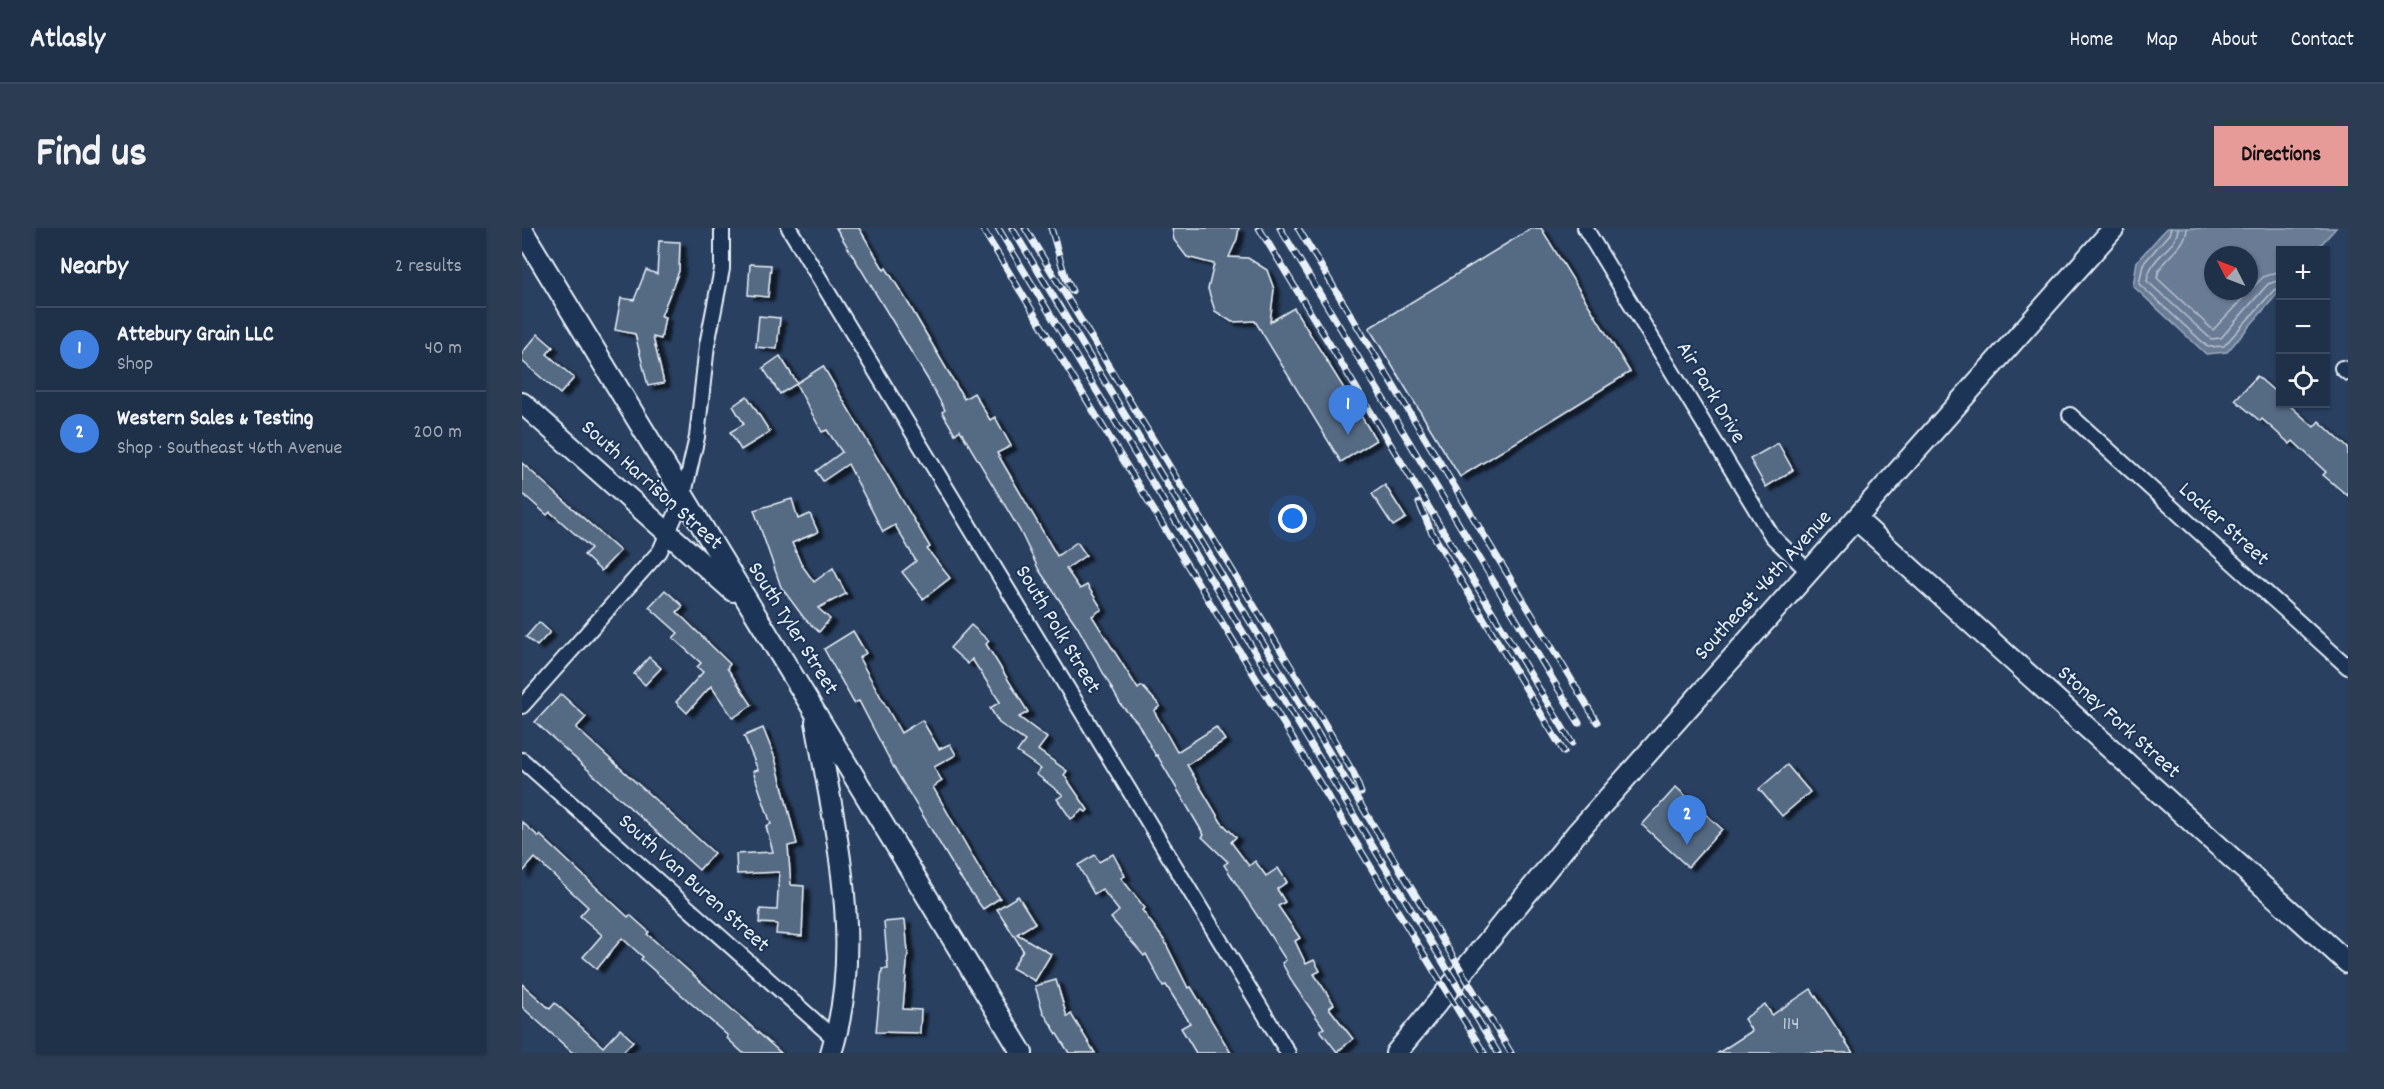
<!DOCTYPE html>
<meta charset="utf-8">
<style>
:root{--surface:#1f3049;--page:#2c3c53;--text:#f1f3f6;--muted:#a1a9b4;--line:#3c4b61;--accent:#e69b98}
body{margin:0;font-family:Dekko,sans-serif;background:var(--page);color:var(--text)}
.controls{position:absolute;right:18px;top:18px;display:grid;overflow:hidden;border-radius:0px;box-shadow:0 2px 4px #0004}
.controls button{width:54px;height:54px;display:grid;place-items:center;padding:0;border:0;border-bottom:2px solid var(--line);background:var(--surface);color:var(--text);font:30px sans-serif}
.compass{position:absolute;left:1682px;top:18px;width:54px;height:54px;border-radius:50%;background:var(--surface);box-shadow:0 2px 4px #0004;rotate:312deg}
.you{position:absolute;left:771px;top:291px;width:21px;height:21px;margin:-15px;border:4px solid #fff;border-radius:50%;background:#1a73e8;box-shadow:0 0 0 9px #1a73e833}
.badge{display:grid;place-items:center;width:39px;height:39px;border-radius:50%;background:var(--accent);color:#fff;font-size:20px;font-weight:700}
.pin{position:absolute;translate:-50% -50px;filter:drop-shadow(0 2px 3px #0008)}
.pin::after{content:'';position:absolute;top:32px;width:21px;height:18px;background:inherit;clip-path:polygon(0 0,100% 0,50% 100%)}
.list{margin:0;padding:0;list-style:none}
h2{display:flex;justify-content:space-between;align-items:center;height:78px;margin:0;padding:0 24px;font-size:26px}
h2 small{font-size:20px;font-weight:400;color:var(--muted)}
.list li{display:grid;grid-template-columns:39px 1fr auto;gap:18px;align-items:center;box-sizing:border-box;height:84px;padding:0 24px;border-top:2px solid var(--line)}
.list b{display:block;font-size:22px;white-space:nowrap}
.list p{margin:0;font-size:20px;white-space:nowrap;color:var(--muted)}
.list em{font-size:20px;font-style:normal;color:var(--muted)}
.icon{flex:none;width:33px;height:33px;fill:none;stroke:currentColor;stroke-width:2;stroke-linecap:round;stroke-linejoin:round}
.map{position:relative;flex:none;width:1826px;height:825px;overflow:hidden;border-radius:0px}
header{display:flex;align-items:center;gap:36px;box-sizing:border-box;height:84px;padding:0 30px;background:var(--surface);border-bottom:2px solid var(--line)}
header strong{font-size:28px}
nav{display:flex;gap:33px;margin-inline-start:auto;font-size:21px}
.intro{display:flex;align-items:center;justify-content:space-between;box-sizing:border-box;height:144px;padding:0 36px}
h1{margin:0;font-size:42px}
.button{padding:15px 27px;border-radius:0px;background:var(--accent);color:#111;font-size:21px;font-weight:700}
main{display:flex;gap:36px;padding:0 36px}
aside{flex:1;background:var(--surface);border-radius:0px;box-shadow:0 2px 4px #0004}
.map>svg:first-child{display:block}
.water{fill:#6b7c95;stroke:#9dabbd;stroke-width:1.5;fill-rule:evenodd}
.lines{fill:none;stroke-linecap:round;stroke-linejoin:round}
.shore{stroke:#b6c2d0;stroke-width:1.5}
.building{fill:#556a83;stroke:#e8f1f8;stroke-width:1.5;filter:url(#shadow)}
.street-casing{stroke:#e8f1f8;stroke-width:18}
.secondary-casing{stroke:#e8f1f8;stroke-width:24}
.street{stroke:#1d3557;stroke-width:14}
.secondary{stroke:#1d3557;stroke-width:20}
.rail-casing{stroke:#e8f1f8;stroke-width:7}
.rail{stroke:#1d3557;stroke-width:4.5;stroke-dasharray:14;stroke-linecap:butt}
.labels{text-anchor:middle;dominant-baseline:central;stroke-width:4.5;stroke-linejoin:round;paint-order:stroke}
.number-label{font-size:20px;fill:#c3cfdb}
.street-label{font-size:22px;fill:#e8f1f8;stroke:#1d3557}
</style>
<header>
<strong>Atlasly</strong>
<nav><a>Home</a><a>Map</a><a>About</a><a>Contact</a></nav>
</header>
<div class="intro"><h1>Find us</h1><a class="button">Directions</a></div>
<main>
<aside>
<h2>Nearby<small>2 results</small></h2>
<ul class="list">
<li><span class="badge" style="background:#3f7fe0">1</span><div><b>Attebury Grain LLC</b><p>Shop</p></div><em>40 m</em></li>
<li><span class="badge" style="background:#3f7fe0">2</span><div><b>Western Sales &amp; Testing</b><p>Shop · Southeast 46th Avenue</p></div><em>200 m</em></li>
</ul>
</aside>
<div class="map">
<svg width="1826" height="825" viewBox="0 0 1826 825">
<defs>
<filter id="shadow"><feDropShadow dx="6" dy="4" stdDeviation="1.5" flood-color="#0009"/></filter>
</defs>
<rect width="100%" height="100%" fill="#294061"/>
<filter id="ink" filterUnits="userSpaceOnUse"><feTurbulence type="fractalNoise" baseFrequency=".0167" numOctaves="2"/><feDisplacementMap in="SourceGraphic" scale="12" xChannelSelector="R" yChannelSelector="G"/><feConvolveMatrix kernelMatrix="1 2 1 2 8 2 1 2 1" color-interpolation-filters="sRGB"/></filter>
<g filter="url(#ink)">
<path class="water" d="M 1645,0 L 1814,0 L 1794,22 L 1758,22 L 1758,63 L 1705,124 L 1684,126 L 1611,58 L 1615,33 ZM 1691,27 L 1727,27 L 1727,63 L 1691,63 Z"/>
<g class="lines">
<g class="shore">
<path d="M 1649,0 L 1647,6 L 1621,36 L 1617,56 L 1686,119 L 1702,118 L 1752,62 L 1758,60"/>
<path d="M 1656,0 C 1655,21 1628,27 1625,53 L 1689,111 L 1699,110 L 1746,56 L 1758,52"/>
<path d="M 1665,0 C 1664,22 1637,30 1635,50 L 1691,102 L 1741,49 L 1758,43"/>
</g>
</g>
<g class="building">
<path d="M 314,0 L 337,0 L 362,42 L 364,40 L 385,73 L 442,171 L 452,165 L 468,192 L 473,189 L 489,218 L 475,225 L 535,328 L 555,314 L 564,327 L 544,341 L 558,361 L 565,357 L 580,381 L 570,388 L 616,461 L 620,458 L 638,478 L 632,483 L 655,524 L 694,499 L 703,512 L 665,537 L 699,594 L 714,609 L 709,614 L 727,638 L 733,633 L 744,648 L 756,640 L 765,654 L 755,661 L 763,674 L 756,678 L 778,710 L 773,713 L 784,736 L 792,732 L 798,743 L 792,746 L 812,776 L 807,780 L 831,811 L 815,824 L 798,802 L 802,800 L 772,757 L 760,735 L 764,732 L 702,637 L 706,634 L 680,609 L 682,607 L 635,527 L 634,528 L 615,494 L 599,477 L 555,398 L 517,342 L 497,301 L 438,202 L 433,206 L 420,184 L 423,182 L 405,150 Z"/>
<path d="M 650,0 L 717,0 L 715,11 L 707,29 L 726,30 L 745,42 L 752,61 L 748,94 L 772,80 L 854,212 L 819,234 L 733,93 L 710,94 L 693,83 L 686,61 L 692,36 L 665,29 L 652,12 Z"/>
<path d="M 1010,0 L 1019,0 L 1108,144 L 938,249 L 847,100 Z"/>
<path d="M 137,13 L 158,14 L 157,43 L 139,88 L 143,89 L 139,111 L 131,109 L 142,155 L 126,158 L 113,106 L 93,102 L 99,70 L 112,72 L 124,42 L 135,46 Z"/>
<path d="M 228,36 L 249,37 L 246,69 L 226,67 Z"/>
<path d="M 237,88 L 258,90 L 255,121 L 234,119 Z"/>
<path d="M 16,106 L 31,119 L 25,126 L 52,150 L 38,166 L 0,133 L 0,125 Z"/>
<path d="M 258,128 L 275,155 L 301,138 L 408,319 L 405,321 L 428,350 L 401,371 L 380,344 L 394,333 L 373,297 L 361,304 L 326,236 L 301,253 L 294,243 L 320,224 L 305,202 L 300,204 L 274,156 L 258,166 L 241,140 Z"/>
<path d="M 1735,148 L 1758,168 L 1758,176 L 1766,176 L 1792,199 L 1797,193 L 1826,220 L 1826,268 L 1801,247 L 1804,244 L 1771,213 L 1768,216 L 1740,191 L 1738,193 L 1713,172 Z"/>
<path d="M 225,168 L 248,204 L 219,222 L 208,204 L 222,196 L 211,178 Z"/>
<path d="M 1256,215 L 1271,242 L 1244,259 L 1228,231 Z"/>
<path d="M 0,235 L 98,323 L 79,343 L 62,327 L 69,320 L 28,284 L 25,287 L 0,265 Z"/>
<path d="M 863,257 L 884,290 L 871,298 L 850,266 Z"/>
<path d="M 270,271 L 276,291 L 288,286 L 296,304 L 270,315 L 279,336 L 292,354 L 311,340 L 324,366 L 296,380 L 308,391 L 297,404 L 282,390 L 259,359 L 232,282 Z"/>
<path d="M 143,362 L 161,378 L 155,384 L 208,436 L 205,440 L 230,477 L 211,490 L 189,458 L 165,485 L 154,474 L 181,444 L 175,439 L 179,435 L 151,410 L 156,405 L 127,379 Z"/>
<path d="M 17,394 L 28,404 L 15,418 L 4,409 Z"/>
<path d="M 449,397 L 467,413 L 464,416 L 506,484 L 497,489 L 525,510 L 516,522 L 545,543 L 542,547 L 566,582 L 564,584 L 561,582 L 549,591 L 535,571 L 541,567 L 514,546 L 519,541 L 495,524 L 503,513 L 477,495 L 468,480 L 478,474 L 450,431 L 446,436 L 428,420 Z"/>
<path d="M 331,403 L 344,425 L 337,430 L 379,505 L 400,492 L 417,521 L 428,516 L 434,527 L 412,539 L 420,553 L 411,559 L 463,650 L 478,670 L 461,681 L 438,649 L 372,540 L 337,473 L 332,475 L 302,421 Z"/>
<path d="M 127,429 L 139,440 L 123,457 L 112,446 Z"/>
<path d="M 39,466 L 64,489 L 54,500 L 192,625 L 177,642 L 13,494 Z"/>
<path d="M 241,500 L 253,530 L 275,616 L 266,618 L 269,657 L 282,658 L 280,708 L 254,706 L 255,696 L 237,695 L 238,681 L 255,682 L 257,644 L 215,646 L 214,626 L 251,624 L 244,598 L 249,596 L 231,543 L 236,542 L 222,508 Z"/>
<path d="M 1265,537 L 1288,564 L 1260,588 L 1237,561 Z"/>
<path d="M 1154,559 L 1200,601 L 1166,639 L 1120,597 Z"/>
<path d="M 0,594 L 17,609 L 18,607 L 106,689 L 108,687 L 127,704 L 125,706 L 259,825 L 221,825 L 205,810 L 206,808 L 119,731 L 121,729 L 100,710 L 75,741 L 61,729 L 80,707 L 58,688 L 66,679 L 13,630 L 0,645 Z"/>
<path d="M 591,626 L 603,648 L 599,650 L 623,680 L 620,682 L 642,712 L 666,760 L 669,759 L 709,825 L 674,825 L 659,800 L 668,795 L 644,757 L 641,758 L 624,726 L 622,728 L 589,690 L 597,683 L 580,661 L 572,666 L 556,637 L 573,627 L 577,634 Z"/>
<path d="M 496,668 L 513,695 L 495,706 L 529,726 L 513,753 L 490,740 L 501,722 L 475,681 Z"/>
<path d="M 383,692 L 386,724 L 381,781 L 399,782 L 398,805 L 354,804 L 360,741 L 366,741 L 362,694 Z"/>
<path d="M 534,752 L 545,789 L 549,786 L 573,825 L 547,825 L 521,784 L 513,758 Z"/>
<path d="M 0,756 L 28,781 L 33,775 L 81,819 L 98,801 L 111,813 L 100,825 L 51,825 L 0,779 Z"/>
<path d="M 1289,761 L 1331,825 L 1196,825 L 1230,803 L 1222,791 L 1243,776 L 1250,787 Z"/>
</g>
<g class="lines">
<defs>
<g id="street">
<path d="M 267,0 L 766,825"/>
<path d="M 1063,0 L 1250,308 L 1287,344"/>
<path d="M 1820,140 L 1826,145"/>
<path d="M 1548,187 L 1826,439"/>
<path d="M 0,478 L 138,323 L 161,270 L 175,209 L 185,117 L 200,41 L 200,0"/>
<path d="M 0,532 L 313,811"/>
</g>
<g id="secondary">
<path d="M 0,2 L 500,825"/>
<path d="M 0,175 L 211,363"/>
<path d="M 1334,291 L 1826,735"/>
<path d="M 294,494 C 313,602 343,717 309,825"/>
<path d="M 874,825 L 1054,606 L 1592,0"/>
</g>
</defs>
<use href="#street" class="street-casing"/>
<use href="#secondary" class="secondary-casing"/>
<use href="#street" class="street"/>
<use href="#secondary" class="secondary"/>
<defs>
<g id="rail">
<path d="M 460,0 L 962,825"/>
<path d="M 476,0 L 976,825"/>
<path d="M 490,0 L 989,825"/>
<path d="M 503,0 L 783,462 L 832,546 L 839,565"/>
<path d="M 529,0 L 543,48 L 550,63"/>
<path d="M 737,0 L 1050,515"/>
<path d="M 758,0 L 1057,495"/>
<path d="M 776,0 L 1075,494"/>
<path d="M 897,275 L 909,303 L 1042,524"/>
</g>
</defs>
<use href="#rail" class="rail-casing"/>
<use href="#rail" class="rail"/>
</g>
</g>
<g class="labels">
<g class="number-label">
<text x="1269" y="797">114</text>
</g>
<g class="street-label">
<text transform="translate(1188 165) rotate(59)">Air Park Drive</text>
<text transform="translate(129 258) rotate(42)">South Harrison Street</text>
<text transform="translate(1701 297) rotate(42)">Locker Street</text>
<text transform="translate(1242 358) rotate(-48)">Southeast 46th Avenue</text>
<text transform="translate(270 401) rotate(58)">South Tyler Street</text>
<text transform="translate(535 402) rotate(59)">South Polk Street</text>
<text transform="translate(1596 495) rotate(42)">Stoney Fork Street</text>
<text transform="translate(171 656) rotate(42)">South Van Buren Street</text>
</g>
</g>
</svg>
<div class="controls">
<button>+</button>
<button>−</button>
<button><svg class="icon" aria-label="locate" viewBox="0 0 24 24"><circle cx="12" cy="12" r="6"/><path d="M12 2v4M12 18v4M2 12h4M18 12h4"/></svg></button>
</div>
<svg class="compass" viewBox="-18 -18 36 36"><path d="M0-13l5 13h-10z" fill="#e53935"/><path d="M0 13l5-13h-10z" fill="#a1a9b4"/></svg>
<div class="you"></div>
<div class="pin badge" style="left:826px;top:207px;background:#3f7fe0">1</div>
<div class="pin badge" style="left:1165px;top:617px;background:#3f7fe0">2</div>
</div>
</main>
